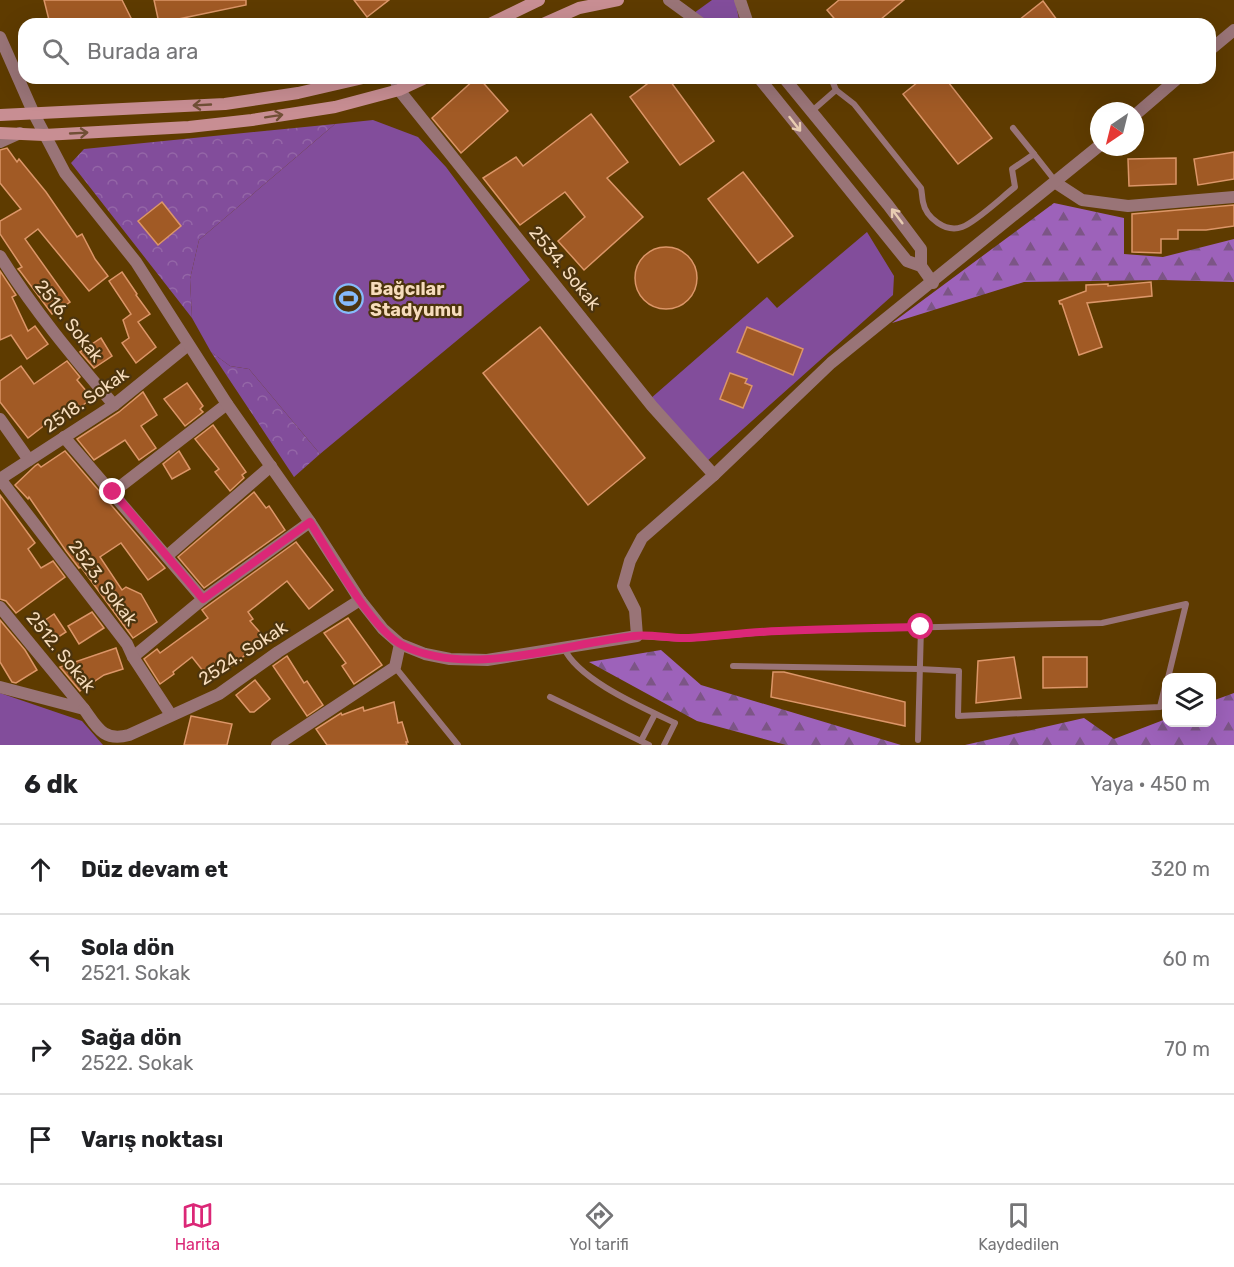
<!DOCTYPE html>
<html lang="tr">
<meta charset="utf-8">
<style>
:root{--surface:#fff;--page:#f6f6f6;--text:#202124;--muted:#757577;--line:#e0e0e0;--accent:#db2777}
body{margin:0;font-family:Rubik,sans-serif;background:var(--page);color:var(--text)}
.controls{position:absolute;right:18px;bottom:18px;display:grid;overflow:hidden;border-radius:12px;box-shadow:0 6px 24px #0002}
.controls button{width:54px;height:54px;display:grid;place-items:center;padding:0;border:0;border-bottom:2px solid var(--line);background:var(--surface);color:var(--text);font:30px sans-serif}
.compass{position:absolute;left:1090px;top:102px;width:54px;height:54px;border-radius:50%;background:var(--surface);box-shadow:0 6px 24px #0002;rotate:215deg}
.stop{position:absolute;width:18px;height:18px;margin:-14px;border:4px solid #db2777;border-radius:50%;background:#fff}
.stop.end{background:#db2777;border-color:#fff;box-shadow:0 2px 6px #0008}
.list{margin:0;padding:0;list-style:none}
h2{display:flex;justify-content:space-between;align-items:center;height:78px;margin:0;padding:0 24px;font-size:26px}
h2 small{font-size:20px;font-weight:400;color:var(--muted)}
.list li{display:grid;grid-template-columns:39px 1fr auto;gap:18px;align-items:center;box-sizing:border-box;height:90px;padding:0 24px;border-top:2px solid var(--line)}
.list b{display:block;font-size:22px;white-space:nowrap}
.list p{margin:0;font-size:20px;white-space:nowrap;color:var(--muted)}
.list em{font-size:20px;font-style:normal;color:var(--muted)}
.icon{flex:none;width:33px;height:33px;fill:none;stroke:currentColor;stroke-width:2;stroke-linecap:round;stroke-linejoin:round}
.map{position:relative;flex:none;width:1234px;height:745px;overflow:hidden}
.search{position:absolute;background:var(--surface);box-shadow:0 6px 24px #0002;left:18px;right:18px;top:18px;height:66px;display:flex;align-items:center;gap:15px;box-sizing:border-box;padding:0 21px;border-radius:18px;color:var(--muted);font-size:22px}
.sheet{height:438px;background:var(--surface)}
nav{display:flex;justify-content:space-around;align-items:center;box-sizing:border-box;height:84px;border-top:2px solid var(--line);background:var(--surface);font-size:16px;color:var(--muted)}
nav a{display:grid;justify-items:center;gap:3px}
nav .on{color:var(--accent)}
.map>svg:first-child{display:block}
.grass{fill:#824d9b}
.forest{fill:url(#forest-firs)}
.park{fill:url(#park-crowns)}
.building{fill:#a15a25;stroke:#dc9668;stroke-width:1.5}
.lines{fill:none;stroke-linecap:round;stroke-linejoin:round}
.service{stroke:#997477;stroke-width:6}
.minor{stroke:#997477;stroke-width:12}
.tertiary{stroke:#997477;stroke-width:12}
.secondary{stroke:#c88e93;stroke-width:12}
.oneway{stroke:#714f36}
.oneway2{stroke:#e8ccb2}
.route{stroke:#db2777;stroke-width:8}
.labels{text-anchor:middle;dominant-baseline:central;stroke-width:4.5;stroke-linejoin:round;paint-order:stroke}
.street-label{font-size:18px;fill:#f6dcbc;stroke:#4c340e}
.poi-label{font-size:18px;font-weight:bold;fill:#f6dcbc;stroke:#4c340e;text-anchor:start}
</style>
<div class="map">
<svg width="1234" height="745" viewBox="0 0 1234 745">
<defs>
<pattern id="forest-firs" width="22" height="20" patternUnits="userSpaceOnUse" patternTransform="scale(1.5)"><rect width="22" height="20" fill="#9d62ba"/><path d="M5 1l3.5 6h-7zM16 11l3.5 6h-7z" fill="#7c5586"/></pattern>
<pattern id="park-crowns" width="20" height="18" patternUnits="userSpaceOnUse" patternTransform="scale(1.5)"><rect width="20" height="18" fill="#824d9b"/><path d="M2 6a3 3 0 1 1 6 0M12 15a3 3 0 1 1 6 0" fill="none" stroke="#9466a7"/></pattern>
</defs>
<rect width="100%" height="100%" fill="#5e3b00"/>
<g class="grass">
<path d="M 712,0 L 735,0 L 740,24 L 709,24 L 694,13 Z"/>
<path d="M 373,120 L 418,137 L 446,167 L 530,280 L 320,454 L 249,369 L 230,366 L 211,352 L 192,318 L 190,279 L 199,240 L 335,124 Z"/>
<path d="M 867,232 L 894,276 L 893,295 L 706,462 L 650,399 L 767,297 L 777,308 Z"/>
<path d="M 0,693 L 82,721 L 103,745 L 0,745 Z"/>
</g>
<g class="forest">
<path d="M 1054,203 L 1124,218 L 1124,254 L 1163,257 L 1234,239 L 1234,282 L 1163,280 L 1024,282 L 892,323 Z"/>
<path d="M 661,650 L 701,685 L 901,745 L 786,745 L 697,721 L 589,662 Z"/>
<path d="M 1234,693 L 1234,745 L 965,745 L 1084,718 L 1114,739 L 1166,719 L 1166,722 L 1212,722 L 1212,701 Z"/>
</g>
<g class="park">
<path d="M 335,124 L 199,240 L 190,279 L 192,318 L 71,163 L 84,149 Z"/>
<path d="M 211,352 L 230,366 L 249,369 L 320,454 L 294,477 Z"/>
</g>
<g class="building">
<path d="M 44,0 L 122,0 L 134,24 L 50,24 Z"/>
<path d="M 154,0 L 246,0 L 246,5 L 159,23 Z"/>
<path d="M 354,0 L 389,0 L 367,17 Z"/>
<path d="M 839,0 L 904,0 L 875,24 L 839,24 L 827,10 Z"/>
<path d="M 1043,1 L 1060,24 L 1014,24 Z"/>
<path d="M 476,78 L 479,78 L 508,111 L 461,153 L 432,118 Z"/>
<path d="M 655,78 L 668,78 L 714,141 L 680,165 L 630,97 Z"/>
<path d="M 923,78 L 945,78 L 992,138 L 958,164 L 903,94 Z"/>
<path d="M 591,114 L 628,162 L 607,178 L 643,217 L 584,270 L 558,241 L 585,217 L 565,192 L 520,225 L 483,178 L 516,157 L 523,166 Z"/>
<path d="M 7,148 L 17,162 L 19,159 L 46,192 L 77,237 L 82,234 L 95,259 L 108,276 L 89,291 L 38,229 L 25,239 L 70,302 L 52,314 L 20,271 L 18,269 L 22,267 L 0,234 L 0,221 L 21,209 L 0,183 L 0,150 Z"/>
<path d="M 1234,152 L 1234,179 L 1198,185 L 1194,159 Z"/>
<path d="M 1176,158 L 1176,184 L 1129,186 L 1128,159 Z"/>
<path d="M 743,172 L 793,236 L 758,263 L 708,199 Z"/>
<path d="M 162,202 L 181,226 L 158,245 L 138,221 Z"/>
<path d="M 1234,205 L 1234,226 L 1206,230 L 1178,230 L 1178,239 L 1161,239 L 1161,253 L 1132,252 L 1132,214 Z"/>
<circle cx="666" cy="278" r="31"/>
<path d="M 0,271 L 16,295 L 12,297 L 28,331 L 35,326 L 48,344 L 27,359 L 11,335 L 0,340 Z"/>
<path d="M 122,272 L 137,294 L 136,295 L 150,314 L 138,322 L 156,347 L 136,363 L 122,343 L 129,338 L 123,320 L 131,314 L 109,281 Z"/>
<path d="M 1151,282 L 1152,296 L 1087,303 L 1102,347 L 1079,355 L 1062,304 L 1060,304 L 1059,301 L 1086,291 L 1086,285 L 1108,284 L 1108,286 Z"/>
<path d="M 540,327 L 645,458 L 588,505 L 483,373 Z"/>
<path d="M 747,327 L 803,349 L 793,375 L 737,352 Z"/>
<path d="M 101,338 L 112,356 L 94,368 L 80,352 Z"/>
<path d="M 67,361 L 80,377 L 77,380 L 92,398 L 73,413 L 68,407 L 28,438 L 0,402 L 0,381 L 21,366 L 34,384 Z"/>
<path d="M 730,373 L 747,379 L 745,383 L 752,386 L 743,408 L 720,399 Z"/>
<path d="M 187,383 L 203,406 L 200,409 L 203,412 L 185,426 L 164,399 Z"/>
<path d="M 143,392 L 157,415 L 141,426 L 156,448 L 139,460 L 125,440 L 94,460 L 77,439 L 119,412 Z"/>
<path d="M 213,425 L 246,472 L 242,475 L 244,478 L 230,491 L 215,472 L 219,469 L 195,439 Z"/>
<path d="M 65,451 L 165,568 L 148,580 L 121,543 L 100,557 L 122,590 L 126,587 L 141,594 L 157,622 L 133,638 L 81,567 L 79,568 L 66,551 L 29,497 L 28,499 L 15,485 L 35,466 L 38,464 L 41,467 Z"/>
<path d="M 179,451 L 190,469 L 172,479 L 163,464 Z"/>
<path d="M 254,492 L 266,508 L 269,506 L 285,530 L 204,588 L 178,557 Z"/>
<path d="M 0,495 L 35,543 L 28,549 L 41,568 L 53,561 L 65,577 L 16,613 L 6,601 L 0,599 Z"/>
<path d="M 296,542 L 333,590 L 309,609 L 287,581 L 248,612 L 253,619 L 250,621 L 265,638 L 237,662 L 211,681 L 192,657 L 173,672 L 174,674 L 160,684 L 144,659 L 157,649 L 160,653 L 208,618 L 202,610 Z"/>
<path d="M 92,612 L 104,628 L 79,644 L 68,626 Z"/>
<path d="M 54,614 L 66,632 L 52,641 L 41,623 Z"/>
<path d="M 348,618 L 382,665 L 354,684 L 342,666 L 346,663 L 324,633 Z"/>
<path d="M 0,620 L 25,650 L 37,670 L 16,683 L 12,682 L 0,662 Z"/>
<path d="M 116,648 L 123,669 L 104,675 L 80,691 L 60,667 Z"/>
<path d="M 287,656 L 304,683 L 307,681 L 323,705 L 307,716 L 273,666 Z"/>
<path d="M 1014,657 L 1021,698 L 976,703 L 978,661 Z"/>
<path d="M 1043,657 L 1087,657 L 1087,687 L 1043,688 Z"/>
<path d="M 773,672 L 784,672 L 905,702 L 905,726 L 771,697 Z"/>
<path d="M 255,680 L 270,699 L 254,712 L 250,712 L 236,695 Z"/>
<path d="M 394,702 L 398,723 L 402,722 L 408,742 L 406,742 L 407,745 L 327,745 L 316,729 L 341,713 L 342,715 L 363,707 L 364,711 Z"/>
<path d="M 191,716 L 232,724 L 227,745 L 184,745 Z"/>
</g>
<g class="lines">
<g class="service">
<path d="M 831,78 L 836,90 L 854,104 L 921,188 C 922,192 922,197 923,202 C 926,218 946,233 962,227 C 976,222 1002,197 1015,187 L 1012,169 L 1034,154 L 1056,182"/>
<path d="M 812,111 L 836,90"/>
<path d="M 1013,128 L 1034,154"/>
<path d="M 637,636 L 685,639 L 778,631 L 1102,623 L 1186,604 L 1168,678"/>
<path d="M 564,648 C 578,680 644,708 675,723 L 664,745"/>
<path d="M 733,666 L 919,669 L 959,671 L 958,716 L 1160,707 L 1166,682"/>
<path d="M 395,667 L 458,745"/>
<path d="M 550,697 L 649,745"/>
<path d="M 918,740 L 921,627"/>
<path d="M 641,741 L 655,714"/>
</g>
<g class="minor">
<path d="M 395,78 L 399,90 L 652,406 L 714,475"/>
<path d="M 0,142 L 20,133"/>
<path d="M 1056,183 L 1082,200 L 1128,206 L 1234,197"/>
<path d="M 0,256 C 33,309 73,357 114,405"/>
<path d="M 0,419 L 29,460"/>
<path d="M 64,437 L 203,599"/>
<path d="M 113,492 L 227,404"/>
<path d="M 167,556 L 271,466"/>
<path d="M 0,607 L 84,709 L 0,687"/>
<path d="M 133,657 L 203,599 L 310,522"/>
<path d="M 84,709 C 97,727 103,742 129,735 L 219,694 L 278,652 L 360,600"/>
<path d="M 171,715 L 133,657 L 127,644 L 0,479 L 114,405 L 188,345"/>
<path d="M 277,745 L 395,667 L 400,644"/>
</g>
<g class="tertiary">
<path d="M 669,0 L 702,24"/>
<path d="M 740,0 L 748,24"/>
<path d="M 0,37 L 34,114 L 65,173 L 136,262 L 227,404 L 310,522 L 360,600 L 383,629 L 400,644 L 425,654 L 450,659 L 487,660 L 637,636 L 635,610 L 623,586 L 630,561 L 642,538 L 714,475 L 831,363 L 1099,146"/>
<path d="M 1210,50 L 1234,30"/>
<path d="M 759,78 L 907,261 L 921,266 L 933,283"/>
<path d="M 784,78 L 888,205 L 921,249 L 921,266"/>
<path d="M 1135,115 L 1178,78"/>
</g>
<g class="secondary">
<path d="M 490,24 L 539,0"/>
<path d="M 543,24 L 579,8 L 618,0"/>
<path d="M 0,115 L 225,104 L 298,93 L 363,78"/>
<path d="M 0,133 L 44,135 L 189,127 L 252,120 L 335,107 L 399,90 L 425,78"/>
</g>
</g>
<defs><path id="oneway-shaft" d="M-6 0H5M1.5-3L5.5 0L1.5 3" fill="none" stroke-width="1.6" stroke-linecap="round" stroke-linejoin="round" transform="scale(1.5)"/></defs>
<g class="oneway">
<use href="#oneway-shaft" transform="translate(202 105) rotate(177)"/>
<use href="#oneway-shaft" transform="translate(274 116) rotate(-9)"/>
<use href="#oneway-shaft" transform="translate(79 133) rotate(-3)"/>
</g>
<g class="oneway2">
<use href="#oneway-shaft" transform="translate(795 124) rotate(52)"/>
<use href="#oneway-shaft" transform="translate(897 216) rotate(-127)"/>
</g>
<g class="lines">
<path class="route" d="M 113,492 L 203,599 L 310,522 C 329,552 372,630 402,645 C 470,679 562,644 634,636 C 652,634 671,639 689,638 C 719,636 749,632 779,631 C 826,629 874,628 921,627"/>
</g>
<defs>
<symbol id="stadium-ring" viewBox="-11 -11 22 22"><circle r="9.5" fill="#4c340e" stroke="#86bbfb" stroke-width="1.5"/><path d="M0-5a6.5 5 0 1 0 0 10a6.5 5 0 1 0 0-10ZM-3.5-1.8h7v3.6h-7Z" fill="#86bbfb"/></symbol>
</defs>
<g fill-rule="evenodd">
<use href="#stadium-ring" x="332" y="282" width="33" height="33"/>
</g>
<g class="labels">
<g class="street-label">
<text transform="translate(565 268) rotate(51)">2534. Sokak</text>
<text transform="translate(69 321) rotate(52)">2516. Sokak</text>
<text transform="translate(86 400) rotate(-35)">2518. Sokak</text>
<text transform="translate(103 583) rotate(53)">2523. Sokak</text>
<text transform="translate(61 652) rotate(51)">2512. Sokak</text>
<text transform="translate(243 653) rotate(-33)">2524. Sokak</text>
</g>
<g class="poi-label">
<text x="370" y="289">Bağcılar<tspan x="370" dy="21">Stadyumu</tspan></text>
</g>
</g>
</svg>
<div class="controls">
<button><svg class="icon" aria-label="layers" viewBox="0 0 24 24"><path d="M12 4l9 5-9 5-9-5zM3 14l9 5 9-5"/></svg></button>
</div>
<svg class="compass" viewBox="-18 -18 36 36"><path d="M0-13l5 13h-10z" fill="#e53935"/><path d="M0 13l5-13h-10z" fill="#757577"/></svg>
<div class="stop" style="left:921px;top:627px"></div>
<div class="stop end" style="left:113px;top:492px"></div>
<div class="search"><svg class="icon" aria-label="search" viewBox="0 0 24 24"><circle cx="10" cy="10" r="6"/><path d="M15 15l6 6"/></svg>Burada ara</div>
</div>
<section class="sheet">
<h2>6 dk<small>Yaya · 450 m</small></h2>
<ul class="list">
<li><svg class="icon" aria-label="ahead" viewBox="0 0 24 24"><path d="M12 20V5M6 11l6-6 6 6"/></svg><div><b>Düz devam et</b></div><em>320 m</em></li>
<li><svg class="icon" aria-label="left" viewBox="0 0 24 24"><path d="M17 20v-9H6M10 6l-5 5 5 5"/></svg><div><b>Sola dön</b><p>2521. Sokak</p></div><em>60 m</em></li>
<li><svg class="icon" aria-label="right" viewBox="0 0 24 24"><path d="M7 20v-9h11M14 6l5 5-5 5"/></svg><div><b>Sağa dön</b><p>2522. Sokak</p></div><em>70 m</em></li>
<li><svg class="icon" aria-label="arrive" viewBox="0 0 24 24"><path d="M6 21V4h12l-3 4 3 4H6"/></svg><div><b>Varış noktası</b></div></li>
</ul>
</section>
<nav>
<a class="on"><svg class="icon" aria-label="map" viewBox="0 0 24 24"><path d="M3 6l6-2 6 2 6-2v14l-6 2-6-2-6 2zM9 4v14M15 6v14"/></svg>Harita</a>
<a><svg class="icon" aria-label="directions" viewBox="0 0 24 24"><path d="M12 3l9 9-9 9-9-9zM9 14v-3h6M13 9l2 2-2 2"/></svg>Yol tarifi</a>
<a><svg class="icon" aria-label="saved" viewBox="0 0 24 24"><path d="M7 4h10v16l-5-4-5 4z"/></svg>Kaydedilen</a>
</nav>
